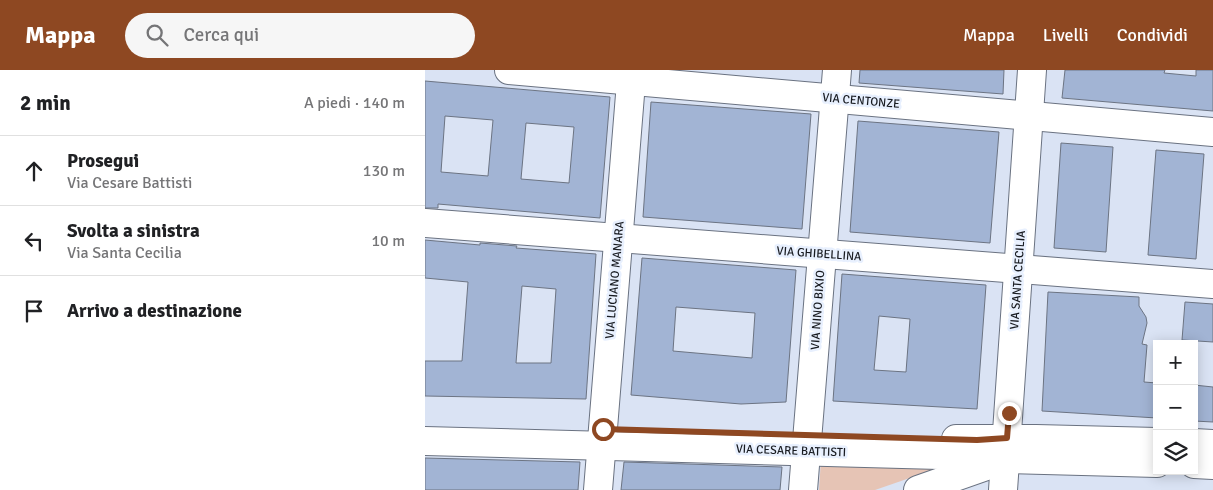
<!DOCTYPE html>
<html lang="it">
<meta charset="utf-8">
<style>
:root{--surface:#fff;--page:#f6f6f6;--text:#202124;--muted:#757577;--line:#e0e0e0;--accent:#8e4822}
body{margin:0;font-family:Signika,sans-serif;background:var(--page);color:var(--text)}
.controls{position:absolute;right:15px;bottom:15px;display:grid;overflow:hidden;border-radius:0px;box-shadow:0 2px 12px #0003}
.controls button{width:45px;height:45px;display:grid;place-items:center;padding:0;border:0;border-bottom:1px solid var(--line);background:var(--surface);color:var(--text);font:25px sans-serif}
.stop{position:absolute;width:15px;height:15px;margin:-11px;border:4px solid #8e4822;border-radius:50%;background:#fff}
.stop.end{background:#8e4822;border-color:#fff;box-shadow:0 1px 5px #0008}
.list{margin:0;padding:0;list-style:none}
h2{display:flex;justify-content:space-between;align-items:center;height:65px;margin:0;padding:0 20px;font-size:21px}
h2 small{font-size:16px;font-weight:400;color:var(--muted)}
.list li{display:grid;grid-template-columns:32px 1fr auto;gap:15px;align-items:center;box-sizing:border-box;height:70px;padding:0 20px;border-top:1px solid var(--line)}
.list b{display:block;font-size:19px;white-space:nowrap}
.list p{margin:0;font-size:16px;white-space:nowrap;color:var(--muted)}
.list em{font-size:16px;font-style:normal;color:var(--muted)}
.icon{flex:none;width:28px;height:28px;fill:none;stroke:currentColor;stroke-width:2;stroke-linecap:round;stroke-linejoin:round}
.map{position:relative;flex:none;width:788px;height:420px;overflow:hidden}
header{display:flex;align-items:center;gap:30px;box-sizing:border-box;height:70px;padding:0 25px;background:var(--accent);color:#fff}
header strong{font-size:24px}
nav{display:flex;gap:28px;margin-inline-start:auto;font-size:18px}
.search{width:350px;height:45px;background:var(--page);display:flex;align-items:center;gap:12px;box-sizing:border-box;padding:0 18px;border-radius:28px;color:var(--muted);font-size:19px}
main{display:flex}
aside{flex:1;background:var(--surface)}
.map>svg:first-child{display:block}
.green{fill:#e6c4b5}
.building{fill:#a2b4d4;stroke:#6c7483;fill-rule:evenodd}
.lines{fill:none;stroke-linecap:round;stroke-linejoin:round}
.minor-casing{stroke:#6a7281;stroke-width:30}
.major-casing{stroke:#6a7281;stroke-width:30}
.minor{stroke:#fff;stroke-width:28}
.major{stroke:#fff;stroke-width:28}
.route{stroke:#8e4822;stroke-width:6}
.labels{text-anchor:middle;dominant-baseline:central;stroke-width:5;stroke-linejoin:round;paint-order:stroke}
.street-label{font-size:12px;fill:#181b21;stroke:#e8f0fe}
</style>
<header>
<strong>Mappa</strong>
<div class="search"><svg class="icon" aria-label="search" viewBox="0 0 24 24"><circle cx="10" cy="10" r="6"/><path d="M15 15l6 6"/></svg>Cerca qui</div>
<nav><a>Mappa</a><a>Livelli</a><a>Condividi</a></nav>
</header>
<main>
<aside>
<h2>2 min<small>A piedi · 140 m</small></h2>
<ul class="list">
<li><svg class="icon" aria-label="ahead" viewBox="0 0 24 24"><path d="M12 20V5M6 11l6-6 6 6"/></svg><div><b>Prosegui</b><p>Via Cesare Battisti</p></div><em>130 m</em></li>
<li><svg class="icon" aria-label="left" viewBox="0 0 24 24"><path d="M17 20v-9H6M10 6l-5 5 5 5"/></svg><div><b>Svolta a sinistra</b><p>Via Santa Cecilia</p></div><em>10 m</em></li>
<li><svg class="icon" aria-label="arrive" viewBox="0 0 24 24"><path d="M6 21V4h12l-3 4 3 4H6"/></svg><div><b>Arrivo a destinazione</b></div></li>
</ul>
</aside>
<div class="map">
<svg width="788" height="420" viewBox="0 0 788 420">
<rect width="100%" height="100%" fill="#dae3f4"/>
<path class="green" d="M 396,389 L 509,398 L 505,401 L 450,420 L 394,420 Z"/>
<g class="building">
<path d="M 435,0 L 579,0 L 578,24 L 434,13 Z"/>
<path d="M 640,0 L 740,0 L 739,3 L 771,6 L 771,0 L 788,0 L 788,41 L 637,28 Z"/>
<path d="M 0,11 L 185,27 L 175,148 L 13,134 L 13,138 L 0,138 ZM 20,46 L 68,50 L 63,106 L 16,102 ZM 101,53 L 149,57 L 144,113 L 96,109 Z"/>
<path d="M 226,32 L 386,44 L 377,159 L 218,147 Z"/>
<path d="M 433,51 L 574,62 L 565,173 L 425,162 Z"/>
<path d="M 636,73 L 688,77 L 681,182 L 629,178 Z"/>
<path d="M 731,80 L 779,84 L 771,189 L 723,185 Z"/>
<path d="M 0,170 L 55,175 L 55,173 L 92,176 L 91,178 L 171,184 L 161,329 L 0,326 L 0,291 L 37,291 L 43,212 L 0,208 ZM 97,216 L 131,219 L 126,293 L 91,293 Z"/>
<path d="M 217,188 L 371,200 L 361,332 L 316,334 L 206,325 ZM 251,237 L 330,243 L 327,288 L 248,281 Z"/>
<path d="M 417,204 L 561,215 L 552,339 L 408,331 ZM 454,246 L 485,249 L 481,302 L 449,300 Z"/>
<path d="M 623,222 L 714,227 L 714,236 L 721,247 L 722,253 L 717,274 L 722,275 L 719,312 L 732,313 L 732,348 L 617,341 Z"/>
<path d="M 760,232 L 788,234 L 788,272 L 757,270 Z"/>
<path d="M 769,315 L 788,317 L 788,352 L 769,351 Z"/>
<path d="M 0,388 L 155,392 L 153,420 L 0,420 Z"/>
<path d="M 199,392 L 357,397 L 355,420 L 196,420 Z"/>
</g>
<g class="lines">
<defs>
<g id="minor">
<path d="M 84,0 L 788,62"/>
<path d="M 0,153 L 788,214"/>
<path d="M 173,420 L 207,0"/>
<path d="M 378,420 L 412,0"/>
<path d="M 493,420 L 581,389"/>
<path d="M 578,420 L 607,0"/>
</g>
<g id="major">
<path d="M 531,369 L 611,369 L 732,372"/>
<path d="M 0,371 L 552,386 L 581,389 L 732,393"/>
<path d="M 769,373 L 788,374"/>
<path d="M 769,394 L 788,395"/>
</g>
</defs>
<use href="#minor" class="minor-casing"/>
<use href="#major" class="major-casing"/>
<use href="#minor" class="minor"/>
<use href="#major" class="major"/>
</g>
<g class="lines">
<path class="route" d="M 178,359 L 552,370 L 582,368 L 584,343"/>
</g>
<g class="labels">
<g class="street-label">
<text transform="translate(436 31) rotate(5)">VIA CENTONZE</text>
<text transform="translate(394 184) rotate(4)">VIA GHIBELLINA</text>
<text transform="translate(190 210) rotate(-85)">VIA LUCIANO MANARA</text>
<text transform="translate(593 210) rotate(-86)">VIA SANTA CECILIA</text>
<text transform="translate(393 240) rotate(-86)">VIA NINO BIXIO</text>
<text transform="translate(366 381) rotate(2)">VIA CESARE BATTISTI</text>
</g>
</g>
</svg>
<div class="controls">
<button>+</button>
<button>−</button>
<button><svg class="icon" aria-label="layers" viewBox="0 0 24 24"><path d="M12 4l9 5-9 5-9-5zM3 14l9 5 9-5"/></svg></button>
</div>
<div class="stop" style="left:178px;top:359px"></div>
<div class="stop end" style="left:584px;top:343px"></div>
</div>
</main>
